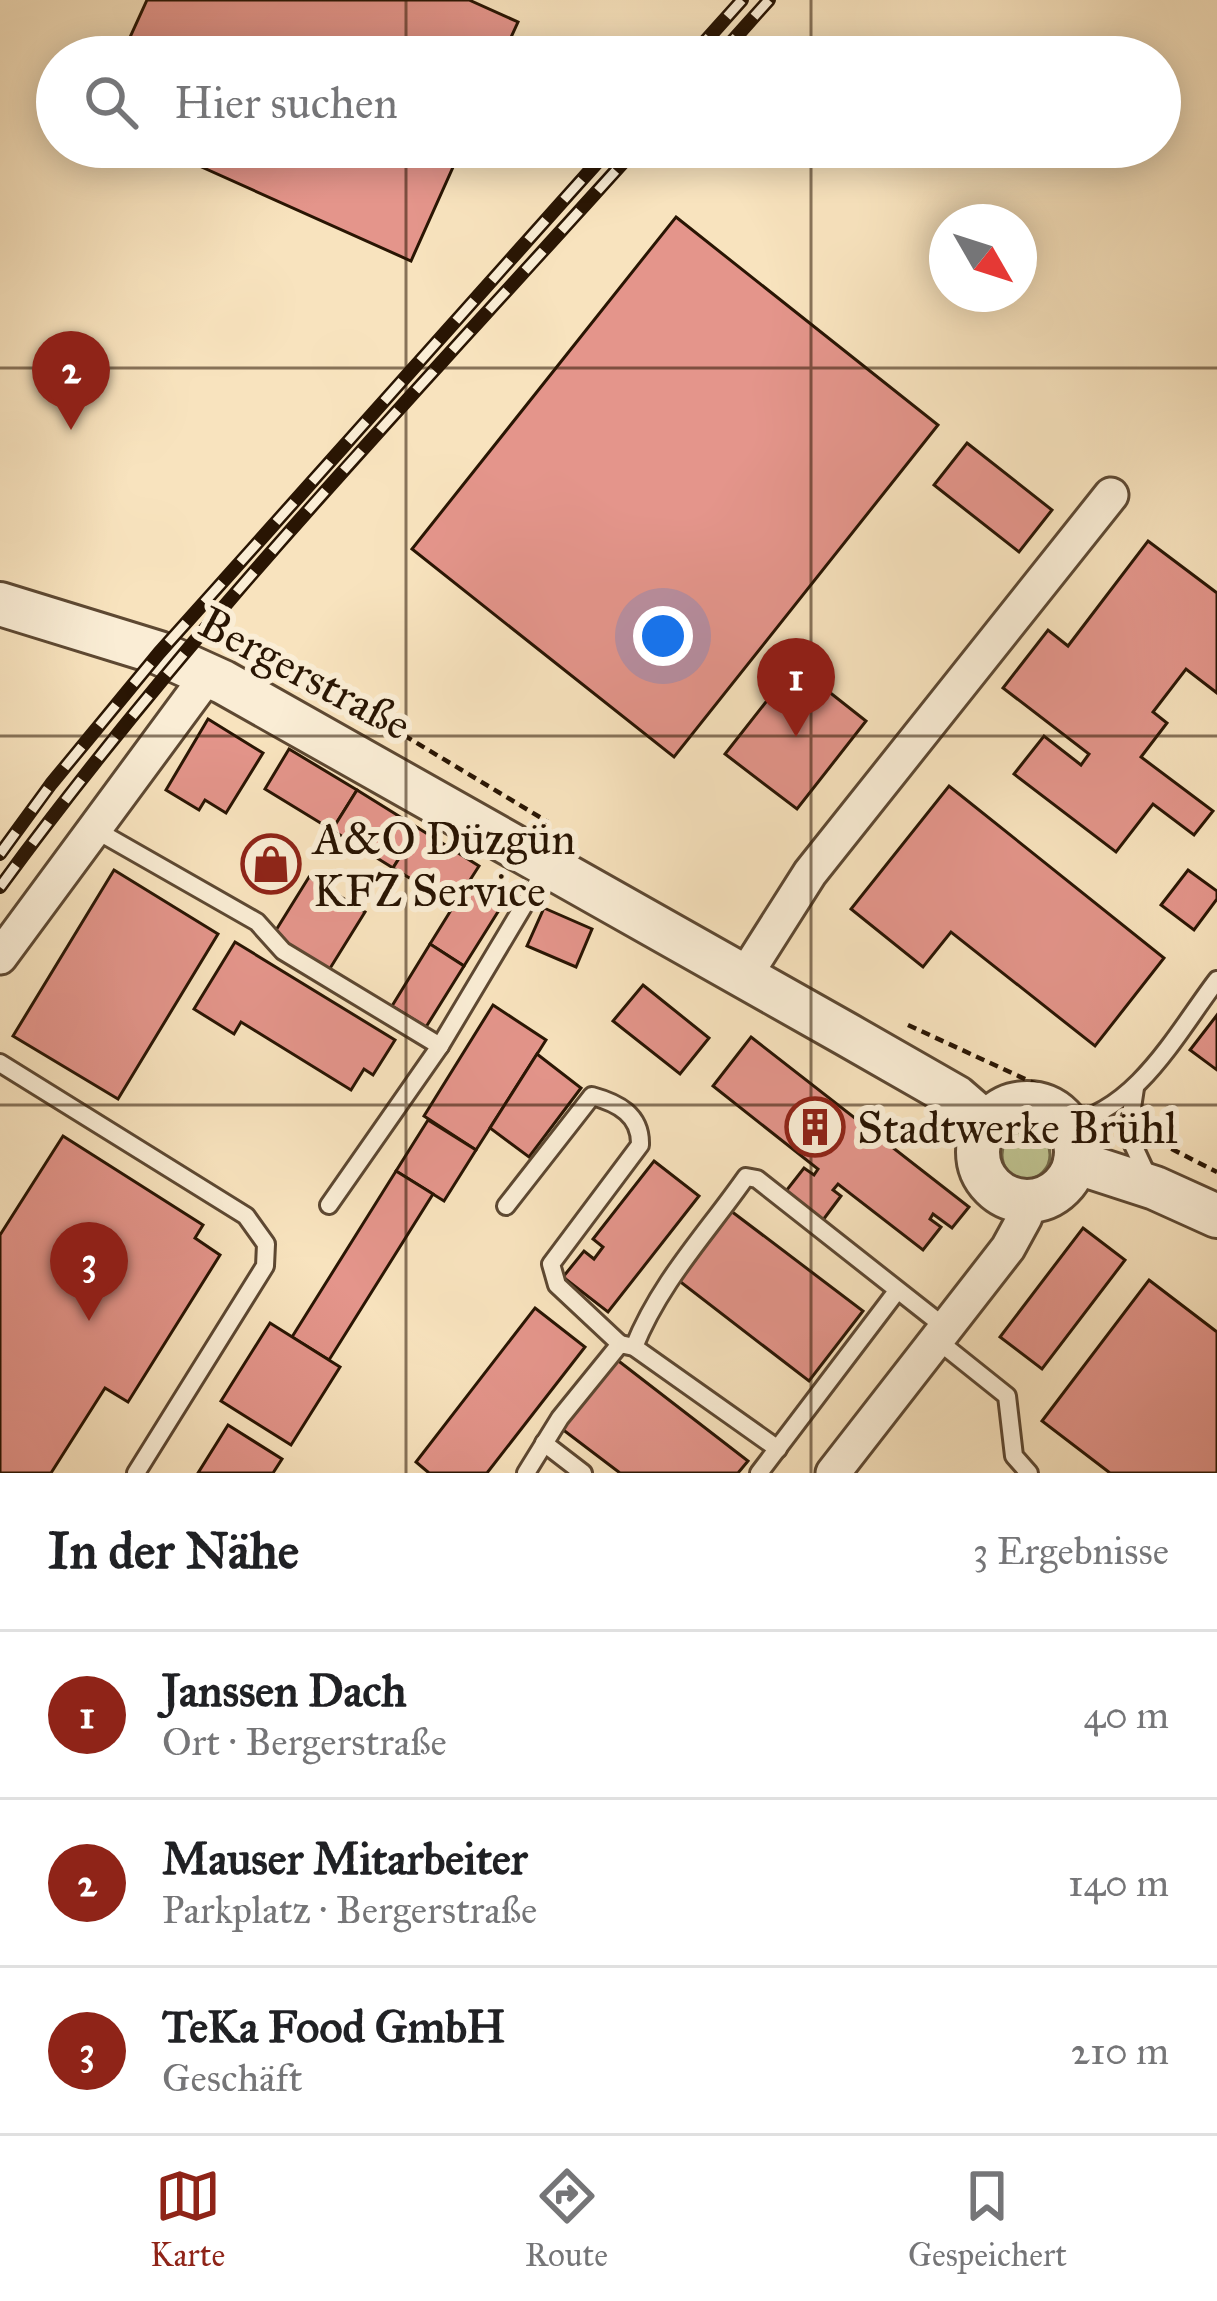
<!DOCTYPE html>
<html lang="de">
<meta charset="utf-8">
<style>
:root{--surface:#fff;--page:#f6f6f6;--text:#202124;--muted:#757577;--line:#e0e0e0;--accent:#8f2418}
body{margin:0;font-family:"IM FELL Great Primer",serif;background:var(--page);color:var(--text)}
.compass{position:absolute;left:929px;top:204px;width:108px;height:108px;border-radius:50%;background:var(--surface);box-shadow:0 6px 30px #0003;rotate:129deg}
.you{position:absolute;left:663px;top:636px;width:42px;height:42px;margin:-30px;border:9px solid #fff;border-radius:50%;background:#1a73e8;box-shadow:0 0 0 18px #1a73e833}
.badge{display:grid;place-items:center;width:78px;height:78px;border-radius:50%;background:var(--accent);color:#fff;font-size:39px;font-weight:700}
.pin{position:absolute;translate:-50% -99px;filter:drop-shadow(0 3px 6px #0008)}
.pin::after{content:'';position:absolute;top:63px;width:42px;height:36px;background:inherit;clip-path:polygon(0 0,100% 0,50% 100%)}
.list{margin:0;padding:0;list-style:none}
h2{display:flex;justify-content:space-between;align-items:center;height:156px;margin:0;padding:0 48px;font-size:51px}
h2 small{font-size:39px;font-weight:400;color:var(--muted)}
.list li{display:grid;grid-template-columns:78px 1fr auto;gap:36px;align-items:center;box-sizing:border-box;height:168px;padding:0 48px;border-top:3px solid var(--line)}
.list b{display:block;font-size:45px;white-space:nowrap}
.list p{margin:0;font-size:39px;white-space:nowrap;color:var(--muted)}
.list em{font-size:39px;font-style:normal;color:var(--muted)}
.icon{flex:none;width:66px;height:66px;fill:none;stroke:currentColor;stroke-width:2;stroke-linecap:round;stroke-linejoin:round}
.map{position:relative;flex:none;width:1217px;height:1473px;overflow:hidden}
.search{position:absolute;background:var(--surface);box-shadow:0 6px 30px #0003;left:36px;right:36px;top:36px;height:132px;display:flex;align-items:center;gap:30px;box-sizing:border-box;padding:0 42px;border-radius:66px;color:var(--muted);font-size:45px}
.sheet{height:660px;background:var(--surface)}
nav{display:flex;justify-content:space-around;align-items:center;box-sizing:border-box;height:168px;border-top:3px solid var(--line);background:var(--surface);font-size:33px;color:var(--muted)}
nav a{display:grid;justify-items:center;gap:6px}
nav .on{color:var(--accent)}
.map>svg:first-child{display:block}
.green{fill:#bfc390;stroke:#746c4a;stroke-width:3}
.building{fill:#e4958b;stroke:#291503;stroke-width:3}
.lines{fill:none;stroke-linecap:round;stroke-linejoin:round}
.service-casing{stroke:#5d4832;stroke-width:22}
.minor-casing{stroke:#5d4832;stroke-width:39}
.tertiary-casing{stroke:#5d4832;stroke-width:48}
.path{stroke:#291503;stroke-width:4.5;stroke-dasharray:9 6;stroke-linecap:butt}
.service{stroke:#faedd5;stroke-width:16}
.minor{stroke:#faedd5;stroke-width:33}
.tertiary{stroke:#faedd5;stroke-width:42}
.rail-casing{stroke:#291503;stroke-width:14}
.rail{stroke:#faedd5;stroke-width:9;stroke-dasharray:27;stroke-linecap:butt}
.grid{fill:none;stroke:#291503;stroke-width:3;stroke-opacity:0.55}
.labels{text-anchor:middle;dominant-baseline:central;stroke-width:12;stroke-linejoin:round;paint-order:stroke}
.street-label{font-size:45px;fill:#291503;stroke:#faedd5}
.poi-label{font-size:45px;fill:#291503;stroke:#faedd5;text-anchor:start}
</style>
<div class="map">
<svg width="1217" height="1473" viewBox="0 0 1217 1473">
<rect width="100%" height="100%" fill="#f8e3be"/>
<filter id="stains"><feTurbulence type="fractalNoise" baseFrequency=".00167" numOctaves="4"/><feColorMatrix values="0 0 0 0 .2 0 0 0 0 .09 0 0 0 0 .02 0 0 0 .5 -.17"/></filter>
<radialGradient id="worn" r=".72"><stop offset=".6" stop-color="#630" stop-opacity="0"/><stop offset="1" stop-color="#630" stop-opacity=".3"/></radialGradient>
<circle class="green" cx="1026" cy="1155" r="24"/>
<g class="building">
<path d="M 147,0 L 469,0 L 518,22 L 502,57 L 121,57 Z"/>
<path d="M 157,147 L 462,147 L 411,261 Z"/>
<path d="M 676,217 L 938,425 L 674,757 L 412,549 Z"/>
<path d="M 967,443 L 1052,510 L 1019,552 L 934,485 Z"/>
<path d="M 1148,541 L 1217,593 L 1217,693 L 1186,669 L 1153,712 L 1167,723 L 1141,757 L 1213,811 L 1194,835 L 1153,804 L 1116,852 L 1014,774 L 1044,736 L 1081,765 L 1089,754 L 1003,688 L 1048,630 L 1068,646 Z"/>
<path d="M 795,665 L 866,721 L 797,809 L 725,754 Z"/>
<path d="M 208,719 L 263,753 L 226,813 L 205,800 L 199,810 L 166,790 Z"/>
<path d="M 289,749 L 357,790 L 332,830 L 265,789 Z"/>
<path d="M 949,786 L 1164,958 L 1095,1046 L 951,932 L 923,967 L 851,909 Z"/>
<path d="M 357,790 L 418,828 L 393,868 L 332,830 Z"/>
<path d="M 418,828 L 479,866 L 454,905 L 393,868 Z"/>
<path d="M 255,847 L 295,868 L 288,881 L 248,859 Z"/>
<path d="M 114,870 L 218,934 L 118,1099 L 13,1036 Z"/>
<path d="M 1188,870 L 1217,891 L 1217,899 L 1194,930 L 1161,905 Z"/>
<path d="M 309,877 L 365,912 L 329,970 L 273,935 Z"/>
<path d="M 466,886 L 501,907 L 464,966 L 430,944 Z"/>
<path d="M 544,908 L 592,929 L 576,967 L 527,946 Z"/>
<path d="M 235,942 L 395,1040 L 373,1075 L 364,1069 L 351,1090 L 241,1022 L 234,1034 L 194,1009 Z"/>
<path d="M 430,944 L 464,966 L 426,1027 L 392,1006 Z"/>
<path d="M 643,985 L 709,1038 L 680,1074 L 613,1021 Z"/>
<path d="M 493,1005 L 546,1040 L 476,1150 L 424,1116 Z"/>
<path d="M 1217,1015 L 1217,1070 L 1190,1050 Z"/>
<path d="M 751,1037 L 969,1207 L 952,1228 L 933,1214 L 930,1219 L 941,1227 L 923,1250 L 838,1184 L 833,1190 L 841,1196 L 823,1220 L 786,1191 L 804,1168 L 814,1175 L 818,1169 L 713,1086 Z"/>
<path d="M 537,1054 L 581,1088 L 529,1157 L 490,1128 Z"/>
<path d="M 428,1120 L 476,1150 L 444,1201 L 396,1171 Z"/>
<path d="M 63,1136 L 203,1225 L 195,1238 L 220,1255 L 128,1402 L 105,1388 L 51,1473 L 0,1473 L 0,1235 Z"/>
<path d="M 654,1161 L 699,1196 L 608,1312 L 563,1277 L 584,1251 L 594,1259 L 603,1247 L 593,1239 Z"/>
<path d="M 396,1171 L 433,1194 L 329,1360 L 292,1337 Z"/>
<path d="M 731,1211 L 863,1311 L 809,1381 L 678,1280 Z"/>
<path d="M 1083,1228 L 1125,1260 L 1042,1369 L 1000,1337 Z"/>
<path d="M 1149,1280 L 1217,1332 L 1217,1473 L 1110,1473 L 1042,1421 Z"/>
<path d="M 535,1308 L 585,1347 L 487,1473 L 429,1473 L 416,1462 Z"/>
<path d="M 270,1323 L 340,1367 L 291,1445 L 221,1401 Z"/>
<path d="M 616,1359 L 748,1461 L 738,1473 L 620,1473 L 562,1429 Z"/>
<path d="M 228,1425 L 282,1459 L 273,1473 L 198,1473 Z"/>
</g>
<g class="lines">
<defs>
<g id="service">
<path d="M 94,829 L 257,922 L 283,951 L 440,1046"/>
<path d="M 0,1063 L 246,1216 L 266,1244 L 265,1266 L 136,1473"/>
<path d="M 1135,1088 L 1128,1134 L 1148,1177"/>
<path d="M 1067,1123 C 1136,1112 1178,1031 1217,980"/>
<path d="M 329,1205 L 440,1046 L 548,865"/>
<path d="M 506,1206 L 592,1096 C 618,1103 641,1115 640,1145 L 551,1264 L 557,1285 L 620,1344"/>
<path d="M 937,1340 L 1007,1396 L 1014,1456 L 1029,1473"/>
<path d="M 634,1347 C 660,1282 706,1234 746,1177 L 757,1179 L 946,1328"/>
<path d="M 544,1443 L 583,1473"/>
<path d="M 526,1473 L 560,1418 L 620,1344 L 634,1347 L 778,1449"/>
<path d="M 759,1473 L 897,1291"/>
</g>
<g id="minor">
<path d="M 0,957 L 208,675"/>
<path d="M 744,977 L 810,873 L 1111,495"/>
<path d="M 833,1473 L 1008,1248 L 1025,1217 L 1027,1202"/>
</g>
<g id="tertiary">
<path d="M 0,604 L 159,653 L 223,682 L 846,1034 L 956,1097 L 986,1123"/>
<circle cx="1027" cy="1152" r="49"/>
<path d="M 1075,1162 L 1155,1188 L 1217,1216"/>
</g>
</defs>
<use href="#service" class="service-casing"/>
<use href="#minor" class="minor-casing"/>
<use href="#tertiary" class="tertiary-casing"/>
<g class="path">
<path d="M 246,652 L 274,657 L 548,822"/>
<path d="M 908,1025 L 1066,1098"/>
<path d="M 1158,1142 L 1217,1172"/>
</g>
<use href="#service" class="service"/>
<use href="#minor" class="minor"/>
<use href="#tertiary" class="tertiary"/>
<defs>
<g id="rail">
<path d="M 691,57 L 742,0"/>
<path d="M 718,57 L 769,0"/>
<path d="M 0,854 L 51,784 L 159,653 L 611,147"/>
<path d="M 0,887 C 192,624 420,389 637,147"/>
</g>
</defs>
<use href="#rail" class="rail-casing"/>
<use href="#rail" class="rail"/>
</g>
<path class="grid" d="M 406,0 L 406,57M 811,0 L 811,57M 406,147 L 406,1473M 811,147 L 811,1473M 0,368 L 1217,368M 0,736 L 1217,736M 0,1105 L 1217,1105"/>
<defs>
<symbol id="shop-ring" viewBox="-11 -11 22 22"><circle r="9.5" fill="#faedd5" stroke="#8f2418" stroke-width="1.5"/><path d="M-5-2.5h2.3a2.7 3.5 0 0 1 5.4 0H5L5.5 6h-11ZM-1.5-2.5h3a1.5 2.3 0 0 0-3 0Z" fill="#8f2418"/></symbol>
<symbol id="building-ring" viewBox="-11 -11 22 22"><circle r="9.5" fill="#faedd5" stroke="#8f2418" stroke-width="1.5"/><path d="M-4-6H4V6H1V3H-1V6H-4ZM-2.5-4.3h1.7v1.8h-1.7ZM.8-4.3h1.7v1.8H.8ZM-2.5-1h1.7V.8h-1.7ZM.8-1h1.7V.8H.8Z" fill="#8f2418"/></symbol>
</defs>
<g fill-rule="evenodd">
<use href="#shop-ring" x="238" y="831" width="66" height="66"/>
<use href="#building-ring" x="782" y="1094" width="66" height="66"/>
</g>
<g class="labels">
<g class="street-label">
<text transform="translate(305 673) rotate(28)">Bergerstraße</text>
</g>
<g class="poi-label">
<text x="313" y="838">A&amp;O Düzgün<tspan x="313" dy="52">KFZ Service</tspan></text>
<text x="857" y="1127">Stadtwerke Brühl</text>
</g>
</g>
<rect width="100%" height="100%" filter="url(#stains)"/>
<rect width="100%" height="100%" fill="url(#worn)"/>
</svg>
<svg class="compass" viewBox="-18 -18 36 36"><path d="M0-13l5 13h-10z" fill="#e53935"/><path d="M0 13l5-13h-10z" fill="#757577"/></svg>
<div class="you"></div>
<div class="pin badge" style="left:796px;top:737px">1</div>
<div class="pin badge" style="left:71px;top:430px">2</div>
<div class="pin badge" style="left:89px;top:1321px">3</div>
<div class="search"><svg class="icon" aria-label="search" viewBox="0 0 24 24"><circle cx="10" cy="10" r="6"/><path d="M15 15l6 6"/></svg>Hier suchen</div>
</div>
<section class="sheet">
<h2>In der Nähe<small>3 Ergebnisse</small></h2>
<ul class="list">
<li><span class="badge">1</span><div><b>Janssen Dach</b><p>Ort · Bergerstraße</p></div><em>40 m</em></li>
<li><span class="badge">2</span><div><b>Mauser Mitarbeiter</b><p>Parkplatz · Bergerstraße</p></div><em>140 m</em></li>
<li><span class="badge">3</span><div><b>TeKa Food GmbH</b><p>Geschäft</p></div><em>210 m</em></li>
</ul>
</section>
<nav>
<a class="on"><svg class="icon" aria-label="map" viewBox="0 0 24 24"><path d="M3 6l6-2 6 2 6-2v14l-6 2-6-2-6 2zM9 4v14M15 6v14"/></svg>Karte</a>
<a><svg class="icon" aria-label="directions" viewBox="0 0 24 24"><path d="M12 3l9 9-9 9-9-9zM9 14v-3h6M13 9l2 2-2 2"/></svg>Route</a>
<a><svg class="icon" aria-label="saved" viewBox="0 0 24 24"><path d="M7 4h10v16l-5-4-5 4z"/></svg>Gespeichert</a>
</nav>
